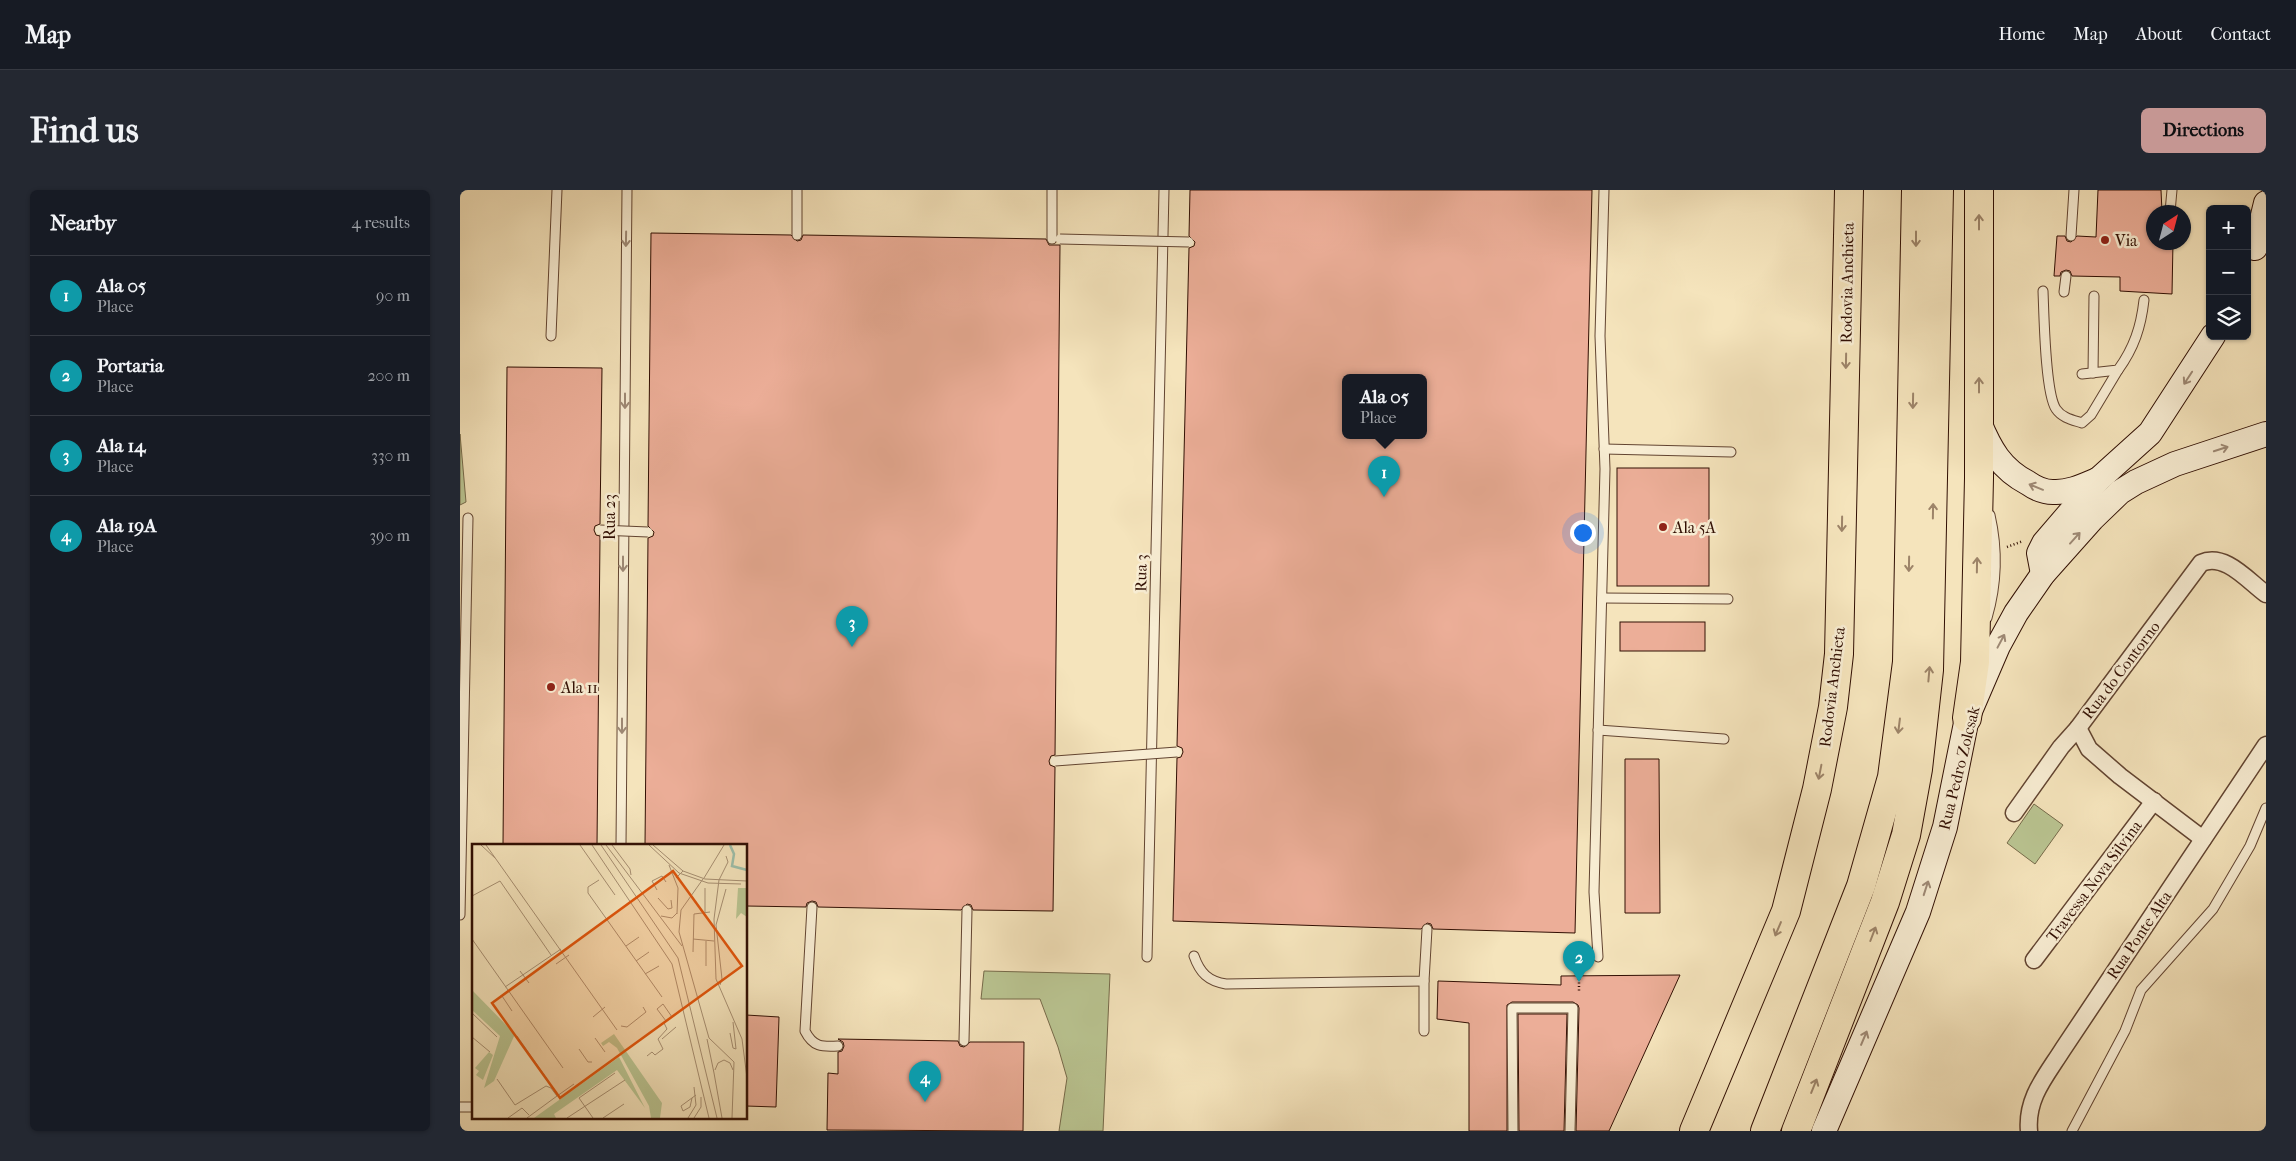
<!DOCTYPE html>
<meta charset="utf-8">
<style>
:root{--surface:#171b24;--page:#242831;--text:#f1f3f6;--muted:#9ea1a6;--line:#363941;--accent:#c59692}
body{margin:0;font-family:"IM FELL French Canon",serif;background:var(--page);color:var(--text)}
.controls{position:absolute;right:15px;top:15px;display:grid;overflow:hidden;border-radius:8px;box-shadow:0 1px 4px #0004}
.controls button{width:45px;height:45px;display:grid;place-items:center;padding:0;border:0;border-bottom:1px solid var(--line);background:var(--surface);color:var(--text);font:25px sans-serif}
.compass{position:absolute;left:1686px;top:15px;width:45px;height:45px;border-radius:50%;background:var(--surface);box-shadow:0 1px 4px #0004;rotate:36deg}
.you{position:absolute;left:1122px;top:342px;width:18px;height:18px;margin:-12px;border:4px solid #fff;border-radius:50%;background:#1a73e8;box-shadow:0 0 0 8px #1a73e833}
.badge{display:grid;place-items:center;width:32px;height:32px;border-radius:50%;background:var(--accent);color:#fff;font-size:16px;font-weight:700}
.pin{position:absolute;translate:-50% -41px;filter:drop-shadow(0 1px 2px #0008)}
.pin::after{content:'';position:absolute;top:26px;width:18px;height:15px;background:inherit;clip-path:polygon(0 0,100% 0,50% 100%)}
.popup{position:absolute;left:882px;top:184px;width:85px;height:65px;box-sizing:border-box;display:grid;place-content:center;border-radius:8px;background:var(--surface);filter:drop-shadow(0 1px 4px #0005);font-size:16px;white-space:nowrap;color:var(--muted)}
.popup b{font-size:19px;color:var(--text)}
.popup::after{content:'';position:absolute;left:50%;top:100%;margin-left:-10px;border:10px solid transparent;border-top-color:var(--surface)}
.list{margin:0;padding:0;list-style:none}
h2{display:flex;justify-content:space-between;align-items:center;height:65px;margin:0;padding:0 20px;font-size:21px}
h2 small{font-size:16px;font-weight:400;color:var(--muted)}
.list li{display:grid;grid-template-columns:32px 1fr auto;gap:15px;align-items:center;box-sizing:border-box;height:80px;padding:0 20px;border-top:1px solid var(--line)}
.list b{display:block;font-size:19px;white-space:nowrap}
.list p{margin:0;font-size:16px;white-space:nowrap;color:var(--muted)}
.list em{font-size:16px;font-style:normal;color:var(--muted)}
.icon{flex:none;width:28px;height:28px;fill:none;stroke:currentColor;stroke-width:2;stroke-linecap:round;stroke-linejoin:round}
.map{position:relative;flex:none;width:1806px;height:941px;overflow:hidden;border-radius:8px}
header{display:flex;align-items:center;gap:30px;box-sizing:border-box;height:70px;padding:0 25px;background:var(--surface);border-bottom:1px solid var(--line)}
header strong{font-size:24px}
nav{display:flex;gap:28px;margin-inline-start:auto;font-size:18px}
.intro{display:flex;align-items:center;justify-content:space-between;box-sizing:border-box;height:120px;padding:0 30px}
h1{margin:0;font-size:35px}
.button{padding:12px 22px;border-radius:8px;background:var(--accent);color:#111;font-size:18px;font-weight:700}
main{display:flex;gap:30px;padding:0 30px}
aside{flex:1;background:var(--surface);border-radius:8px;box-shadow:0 1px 4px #0004}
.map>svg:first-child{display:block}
.green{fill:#bac592;stroke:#766a4a}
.building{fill:#ecae98;stroke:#310f03;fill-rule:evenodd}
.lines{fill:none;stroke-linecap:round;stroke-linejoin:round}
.lane-casing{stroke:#624431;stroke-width:11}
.street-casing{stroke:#624431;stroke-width:19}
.secondary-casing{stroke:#310f03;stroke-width:26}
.highway-casing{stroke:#310f03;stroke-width:30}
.path{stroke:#310f03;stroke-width:2.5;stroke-dasharray:1 2.5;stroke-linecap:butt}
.lane{stroke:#f8edd3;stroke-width:9}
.street{stroke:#f8edd3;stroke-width:16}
.secondary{stroke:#f8edd3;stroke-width:24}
.highway{stroke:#f5e4bc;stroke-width:28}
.lane-bridge-casing{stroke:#624431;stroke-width:11;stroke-linecap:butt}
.lane-bridge{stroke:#f8edd3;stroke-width:9}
.oneway{stroke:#9d8469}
.oneway2{stroke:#9e8975}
.poi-dot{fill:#8f2418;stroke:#f8edd3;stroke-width:2}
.labels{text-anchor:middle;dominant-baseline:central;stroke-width:5;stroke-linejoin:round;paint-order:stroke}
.poi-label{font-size:16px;fill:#310f03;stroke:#f8edd3;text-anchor:start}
.street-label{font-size:16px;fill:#310f03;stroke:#f8edd3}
.inset-river{fill:none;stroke:#9dbfab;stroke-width:2.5}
.inset-road{fill:none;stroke:#a78f72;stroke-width:1}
.view{fill:#df550c;fill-opacity:0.15;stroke:#df550c;stroke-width:2.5}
.inset-edge{fill:none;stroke:#310f03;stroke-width:2.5}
</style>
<header>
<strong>Map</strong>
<nav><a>Home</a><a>Map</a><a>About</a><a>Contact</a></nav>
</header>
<div class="intro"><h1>Find us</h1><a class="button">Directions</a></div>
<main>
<aside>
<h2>Nearby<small>4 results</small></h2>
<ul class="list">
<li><span class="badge" style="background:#0f9aa8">1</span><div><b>Ala 05</b><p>Place</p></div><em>90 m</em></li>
<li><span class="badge" style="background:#0f9aa8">2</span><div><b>Portaria</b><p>Place</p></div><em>200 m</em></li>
<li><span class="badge" style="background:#0f9aa8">3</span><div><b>Ala 14</b><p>Place</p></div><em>330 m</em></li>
<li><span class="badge" style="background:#0f9aa8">4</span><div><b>Ala 19A</b><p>Place</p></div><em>390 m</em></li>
</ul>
</aside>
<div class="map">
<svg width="1806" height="941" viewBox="0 0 1806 941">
<rect width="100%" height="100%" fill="#f5e4bc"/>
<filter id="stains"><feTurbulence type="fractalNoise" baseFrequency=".004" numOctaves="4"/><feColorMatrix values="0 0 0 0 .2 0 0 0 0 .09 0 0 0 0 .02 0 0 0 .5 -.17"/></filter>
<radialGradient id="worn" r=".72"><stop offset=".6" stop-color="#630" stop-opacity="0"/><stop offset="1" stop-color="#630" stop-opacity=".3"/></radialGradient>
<g class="green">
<path d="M 0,244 L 6,312 L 0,315 Z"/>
<path d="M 1574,614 L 1603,635 L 1575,674 L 1547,653 Z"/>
<path d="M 524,781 L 650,784 L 643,941 L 599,941 L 607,888 L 598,857 L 580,809 L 521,809 Z"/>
</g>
<g class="building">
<path d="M 730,0 L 1132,0 L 1115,743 L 973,739 L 971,734 L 967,733 L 961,739 L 713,731 L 717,568 L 721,567 L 723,562 L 722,558 L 717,556 L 729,58 L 734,56 L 735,52 L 729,46 ZM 885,188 L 963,188 L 963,246 L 885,246 Z"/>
<path d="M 1638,0 L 1701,0 L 1702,22 L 1694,22 L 1694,52 L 1713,52 L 1712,104 L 1660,101 L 1660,87 L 1612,86 L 1610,81 L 1606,80 L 1601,82 L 1600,86 L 1594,86 L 1597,46 L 1605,46 L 1607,51 L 1611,52 L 1617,46 L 1636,47 Z"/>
<path d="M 191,43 L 331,45 L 337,51 L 341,50 L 343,45 L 586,49 L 589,55 L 600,55 L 595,565 L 591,566 L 589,571 L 590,575 L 595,577 L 593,721 L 513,720 L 511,715 L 507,714 L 501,720 L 358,717 L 356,712 L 352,711 L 347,713 L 346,717 L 286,716 L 286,655 L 185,655 L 188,348 L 193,346 L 194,342 L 188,336 Z"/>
<path d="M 47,177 L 142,178 L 140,334 L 135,336 L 134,340 L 136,345 L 140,346 L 137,655 L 43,655 Z"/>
<rect x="1157" y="278" width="92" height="118"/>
<rect x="1160" y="432" width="85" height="29"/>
<path d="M 1165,569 L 1199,569 L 1200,723 L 1165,723 Z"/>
<path d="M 1220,785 L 1149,941 L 1116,941 L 1119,818 L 1118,815 L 1113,812 L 1052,812 L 1047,815 L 1047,941 L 1009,941 L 1009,833 L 977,829 L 978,791 L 1101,795 L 1101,786 Z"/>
<path d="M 1058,824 L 1107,824 L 1104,941 L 1059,941 Z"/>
<path d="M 286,825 L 319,827 L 316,917 L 286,916 Z"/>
<path d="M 378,849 L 498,851 L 500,856 L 504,857 L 510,852 L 564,852 L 563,941 L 367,940 L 368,883 L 378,884 L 378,862 L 382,861 L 384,856 L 383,852 Z"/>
</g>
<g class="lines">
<defs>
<g id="lane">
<path d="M 337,0 L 337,45"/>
<path d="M 1710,22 L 1712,0"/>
<path d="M 1611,46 L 1614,0"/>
<path d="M 592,49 L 592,0"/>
<path d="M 1583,101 C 1584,123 1585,203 1596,219 C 1602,228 1613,230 1622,233 L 1631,225 L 1658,180"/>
<path d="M 1604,102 L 1606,86"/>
<path d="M 91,146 L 97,0"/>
<path d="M 1633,183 L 1634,106"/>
<path d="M 1622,184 L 1658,180 C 1674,158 1681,137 1684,110"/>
<path d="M 1144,259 L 1271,262"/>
<path d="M 1142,408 L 1268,409"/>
<path d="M 1527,428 C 1537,394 1538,360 1530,325"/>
<path d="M 1138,540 L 1264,549"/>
<path d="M 161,655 L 167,0"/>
<path d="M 352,717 L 345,841 C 353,857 362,857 378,856"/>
<path d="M 0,725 L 8,328"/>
<path d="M 734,766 C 740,783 748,791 766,794 L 964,791 L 967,739"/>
<path d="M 687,767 L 704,0"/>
<path d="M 1138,767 L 1134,702 L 1145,279 L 1140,146 L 1144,0"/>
<path d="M 964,841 L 964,791"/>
<path d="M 504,851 L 507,720"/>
<path d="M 0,917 L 14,917"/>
<path d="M 1053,941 L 1052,818 L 1113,818 L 1110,941"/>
<path d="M 1612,941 L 1665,841 L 1681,800 L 1753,719 L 1790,656 L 1806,618"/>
</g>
<g id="street">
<path d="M 1618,538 L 1629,559 L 1660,586 L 1743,649"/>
<path d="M 1554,623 L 1601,557 L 1618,538 L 1741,373 C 1765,362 1788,391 1806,404"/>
<path d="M 1574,770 L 1694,611"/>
<path d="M 1569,941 C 1566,908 1586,886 1603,859 L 1806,555"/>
</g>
<g id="secondary">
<path d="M 1795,58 L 1806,13"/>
<path d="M 1519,232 C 1530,259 1541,279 1568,293 C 1575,298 1584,302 1593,302 C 1608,303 1623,296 1637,290"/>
<path d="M 1583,384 L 1579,363 L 1584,353 L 1639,289 L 1690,243 L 1753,146"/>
<path d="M 1364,941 L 1458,722 L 1485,637 L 1507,528 L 1538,456 L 1556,423 L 1583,384 L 1632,329 L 1660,302 L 1676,292 L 1715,274 L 1806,244"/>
</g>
<g id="highway">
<path d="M 1507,528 L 1515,472 L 1519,288 L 1519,0"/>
<path d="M 1234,941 L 1326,721 L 1357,599 L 1373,517 L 1379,464 L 1389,0"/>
<path d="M 1305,941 L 1401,696 L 1432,587 L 1447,472 L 1456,0"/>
<path d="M 1336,941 L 1425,712 L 1446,645 L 1458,579 L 1469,480 L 1479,0"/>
</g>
</defs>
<use href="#lane" class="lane-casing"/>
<use href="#street" class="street-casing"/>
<use href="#secondary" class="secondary-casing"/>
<use href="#highway" class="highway-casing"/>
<g class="path">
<path d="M 1547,357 L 1563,351"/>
<path d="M 1119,768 L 1119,801"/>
</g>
<use href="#lane" class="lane"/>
<use href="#street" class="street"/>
<use href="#secondary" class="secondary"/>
<use href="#highway" class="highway"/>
<defs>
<g id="lane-bridge">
<path d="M 600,49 L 729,52"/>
<path d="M 140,340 L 188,342"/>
<path d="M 595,571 L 717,562"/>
</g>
</defs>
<use href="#lane-bridge" class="lane-bridge-casing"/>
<use href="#lane-bridge" class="lane-bridge"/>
</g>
<defs><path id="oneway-shaft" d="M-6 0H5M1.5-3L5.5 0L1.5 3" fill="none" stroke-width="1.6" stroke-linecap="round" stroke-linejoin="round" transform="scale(1.25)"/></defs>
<g class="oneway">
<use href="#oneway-shaft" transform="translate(1519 32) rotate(-90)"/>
<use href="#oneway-shaft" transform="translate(1456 49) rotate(90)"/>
<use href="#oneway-shaft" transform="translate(1386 171) rotate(91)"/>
<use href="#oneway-shaft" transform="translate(1519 195) rotate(-90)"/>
<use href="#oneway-shaft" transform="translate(1453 211) rotate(91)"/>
<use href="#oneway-shaft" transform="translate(1473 321) rotate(-89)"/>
<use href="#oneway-shaft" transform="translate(1382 334) rotate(91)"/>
<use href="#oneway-shaft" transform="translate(1449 374) rotate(91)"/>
<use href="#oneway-shaft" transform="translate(1517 375) rotate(-89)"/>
<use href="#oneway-shaft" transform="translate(1469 484) rotate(-85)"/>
<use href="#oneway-shaft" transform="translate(1439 536) rotate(97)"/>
<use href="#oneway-shaft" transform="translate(1360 582) rotate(101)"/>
<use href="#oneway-shaft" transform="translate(1318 739) rotate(113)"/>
<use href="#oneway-shaft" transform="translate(1413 744) rotate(-69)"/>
<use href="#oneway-shaft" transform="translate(1354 896) rotate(-68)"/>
</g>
<g class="oneway2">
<use href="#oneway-shaft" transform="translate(166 49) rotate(91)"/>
<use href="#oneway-shaft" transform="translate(1728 188) rotate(123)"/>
<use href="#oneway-shaft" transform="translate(165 211) rotate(90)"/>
<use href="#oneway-shaft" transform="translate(1761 259) rotate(-18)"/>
<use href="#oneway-shaft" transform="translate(1576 297) rotate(-158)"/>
<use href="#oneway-shaft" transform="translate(1615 348) rotate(-48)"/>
<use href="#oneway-shaft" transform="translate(163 374) rotate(90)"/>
<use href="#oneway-shaft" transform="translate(1541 451) rotate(-62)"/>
<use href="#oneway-shaft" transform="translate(162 536) rotate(90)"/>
<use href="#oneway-shaft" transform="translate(1466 698) rotate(-72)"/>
<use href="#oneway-shaft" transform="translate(1404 848) rotate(-67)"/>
</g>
<g class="poi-dot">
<circle cx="1645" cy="50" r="5"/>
<circle cx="1203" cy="337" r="5"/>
<circle cx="91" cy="497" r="5"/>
</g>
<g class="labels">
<g class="poi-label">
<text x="1655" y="50">Via</text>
<text x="1213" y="337">Ala 5A</text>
<text x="101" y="497">Ala 11</text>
</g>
<g class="street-label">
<text transform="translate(1387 93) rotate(-89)">Rodovia Anchieta</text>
<text transform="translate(149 327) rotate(-90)">Rua 23</text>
<text transform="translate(681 383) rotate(-89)">Rua 3</text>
<text transform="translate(1661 480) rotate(-53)">Rua do Contorno</text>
<text transform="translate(1372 497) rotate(-83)">Rodovia Anchieta</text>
<text transform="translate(1499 578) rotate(-76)">Rua Pedro Zolcsak</text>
<text transform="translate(1634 691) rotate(-53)">Travessa Nova Silvina</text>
<text transform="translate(1679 745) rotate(-56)">Rua Ponte Alta</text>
</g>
</g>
<g transform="translate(12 654)">
<rect width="275" height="275" fill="#f5e4bc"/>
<path d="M 266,44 L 275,44 L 275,73 L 269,69 L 264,75 ZM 0,146 L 43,190 L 22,237 L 12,244 L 28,192 L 0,166 ZM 142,190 L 190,259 L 188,274 L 179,274 L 177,262 L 145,204 L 137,198 L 131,202 L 129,199 ZM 17,208 L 21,211 L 11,236 L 4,231 L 7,227 L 3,224 ZM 147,213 L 173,264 L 145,226 L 82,270 L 84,274 L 62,274 Z" fill="#bac592"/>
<path class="inset-river" d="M 258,1 L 262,10 L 260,22 L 275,26"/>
<path class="inset-road" d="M 9,1 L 23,14M 14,1 L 145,186M 108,1 L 143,51M 120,1 L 200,120 L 237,274M 129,1 L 206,114 L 245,274M 134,1 L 210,102M 140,1 L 158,25 L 159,31M 177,1 L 207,29M 181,1 L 211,27M 254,12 L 256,18 L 247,36 L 242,75 L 244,135 L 270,195 L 275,234M 197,21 L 206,44 L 205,70M 207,29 L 236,39 L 269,40M 204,34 L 211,27 L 233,35 L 275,37M 232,34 L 252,1M 231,35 L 209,66 L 207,88 L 237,194 L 262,218 L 260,274M 127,36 L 116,43 L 116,49 L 190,153M 185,46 L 180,37 L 190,32 L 194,38M 0,52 L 28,37 L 79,111M 186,54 L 196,65 L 200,64 L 199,56M 233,68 L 233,44M 189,72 L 200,74 L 205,69M 0,95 L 91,224M 221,95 L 242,97M 154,102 L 167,93M 221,108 L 222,70 L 238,68M 164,117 L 177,108M 84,120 L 97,111M 234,122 L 234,97M 48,127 L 57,139M 173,130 L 187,122M 248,141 L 250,135 L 244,81 L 254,45M 33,143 L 89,105M 30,152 L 40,167M 0,169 L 25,193M 121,173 L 133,163M 149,182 L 155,183 L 174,168 L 171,163M 258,189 L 261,204 L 264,205 L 261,178M 45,192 L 75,235M 0,193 L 18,208M 123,194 L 133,208M 190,195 L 204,183M 235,195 L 242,229M 107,205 L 116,218 L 120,218M 175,212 L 180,208 L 183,211 L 191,205 L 186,195 L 195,185 L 192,179 L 194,177 L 200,173 L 191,160 L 185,165 L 194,177M 243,226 L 246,219 L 252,216 L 258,219 L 261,226M 242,229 L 250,274M 25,235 L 43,261 L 74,242 L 79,244 L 85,252 L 55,274M 85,252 L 102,240M 220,254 L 218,263 L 211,267 L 209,262 L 224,251M 36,274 L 50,264 L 57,271M 95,274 L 153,236M 121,274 L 107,254 L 143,229M 131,274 L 152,260M 216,274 L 224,261 L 222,243M 222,274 L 229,263 L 229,253"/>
<path class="view" d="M 201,27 L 270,122 L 88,254 L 20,159 Z"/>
<rect width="275" height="275" class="inset-edge"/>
</g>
<rect width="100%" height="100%" filter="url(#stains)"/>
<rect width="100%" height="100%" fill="url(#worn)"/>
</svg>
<div class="controls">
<button>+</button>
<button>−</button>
<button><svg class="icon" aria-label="layers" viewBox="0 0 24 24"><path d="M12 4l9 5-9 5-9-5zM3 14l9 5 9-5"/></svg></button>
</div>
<svg class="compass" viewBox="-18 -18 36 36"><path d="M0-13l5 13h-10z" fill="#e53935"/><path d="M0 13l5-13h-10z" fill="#9ea1a6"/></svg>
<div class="you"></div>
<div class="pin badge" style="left:924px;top:307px;background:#0f9aa8">1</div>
<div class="popup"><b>Ala 05</b>Place</div>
<div class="pin badge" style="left:1119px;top:792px;background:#0f9aa8">2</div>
<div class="pin badge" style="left:392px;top:457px;background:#0f9aa8">3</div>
<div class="pin badge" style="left:465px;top:912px;background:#0f9aa8">4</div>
</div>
</main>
